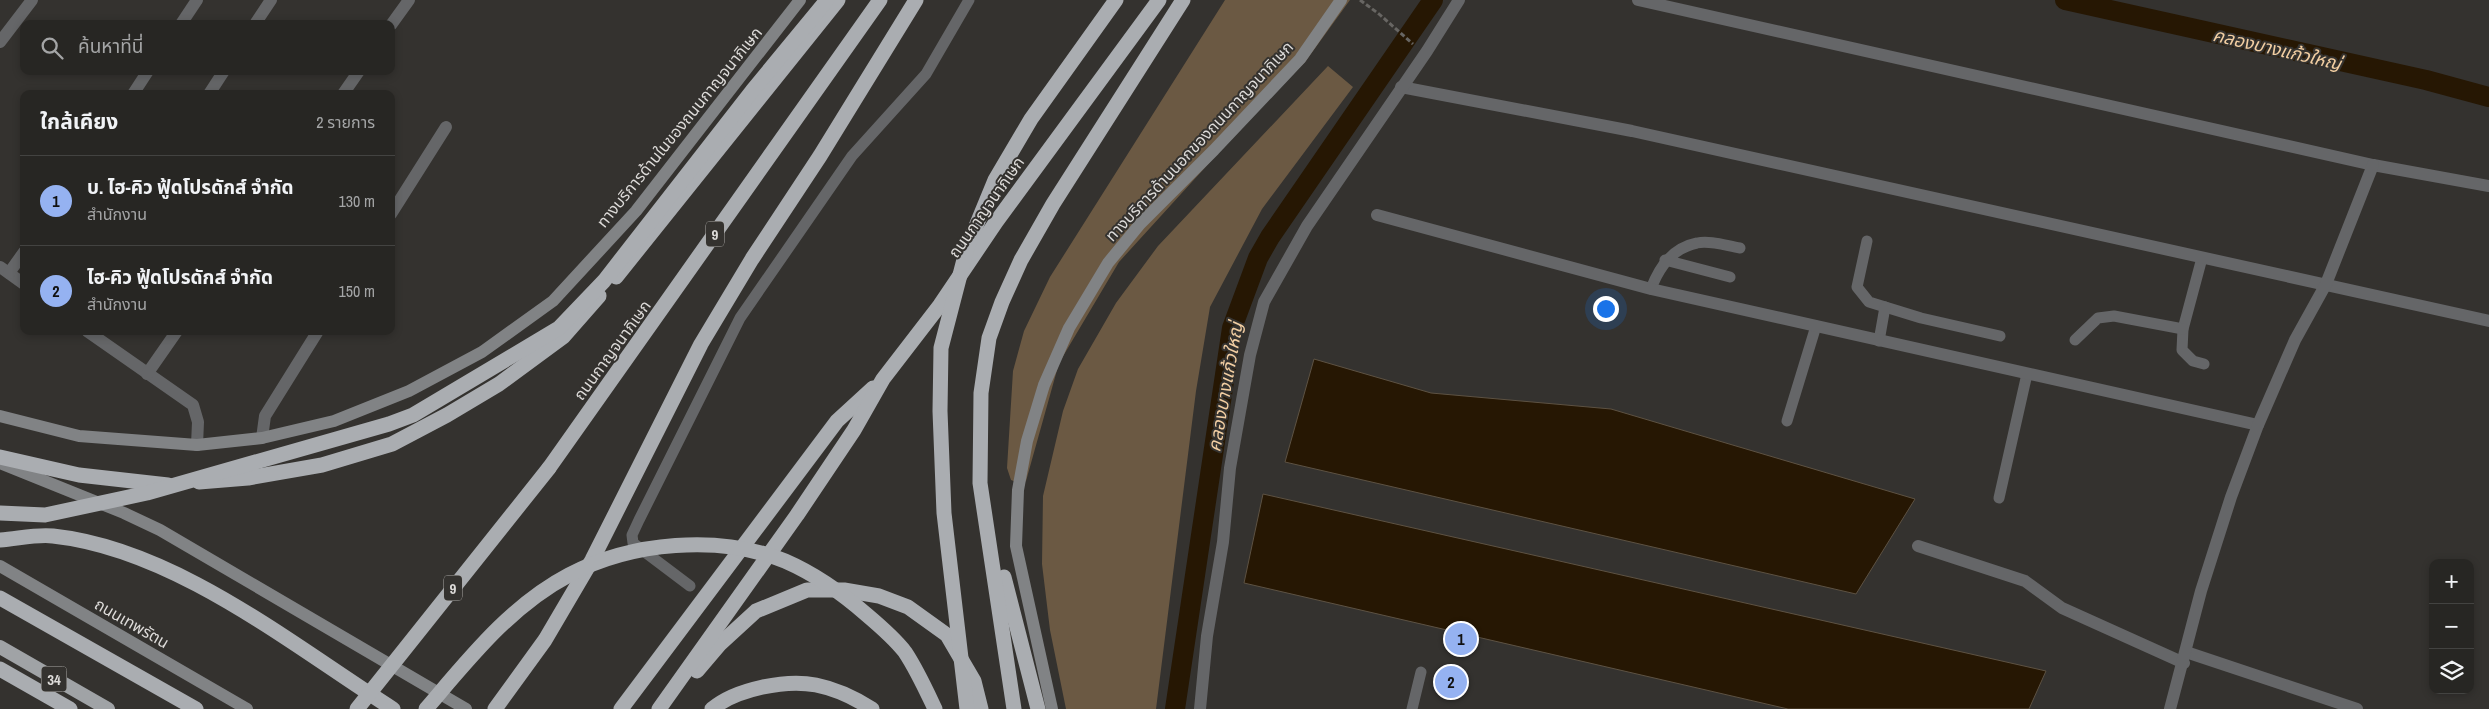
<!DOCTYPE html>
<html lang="th">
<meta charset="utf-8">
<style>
:root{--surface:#272623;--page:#2f2e2b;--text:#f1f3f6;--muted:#a4a5a6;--line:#434341;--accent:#95b2f1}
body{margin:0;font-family:"Archivo Narrow","Noto Sans Thai",sans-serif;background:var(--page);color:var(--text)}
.controls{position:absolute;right:15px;bottom:15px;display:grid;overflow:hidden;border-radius:10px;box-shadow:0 2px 8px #0003}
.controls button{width:45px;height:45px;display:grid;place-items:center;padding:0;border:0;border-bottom:1px solid var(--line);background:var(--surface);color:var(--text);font:25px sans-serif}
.you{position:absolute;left:1605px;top:308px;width:18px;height:18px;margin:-12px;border:4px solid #fff;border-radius:50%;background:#1a73e8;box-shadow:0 0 0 8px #1a73e833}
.badge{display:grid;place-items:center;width:32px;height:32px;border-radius:50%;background:var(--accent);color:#111;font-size:16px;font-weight:700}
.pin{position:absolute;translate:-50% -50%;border:2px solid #fff;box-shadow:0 1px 5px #0006}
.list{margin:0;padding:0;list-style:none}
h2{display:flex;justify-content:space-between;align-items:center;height:65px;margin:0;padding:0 20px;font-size:21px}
h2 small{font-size:16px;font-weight:400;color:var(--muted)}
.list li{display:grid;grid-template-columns:32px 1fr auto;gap:15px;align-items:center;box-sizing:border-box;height:90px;padding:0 20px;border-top:1px solid var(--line)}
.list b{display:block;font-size:19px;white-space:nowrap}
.list p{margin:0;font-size:16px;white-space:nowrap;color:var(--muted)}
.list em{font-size:16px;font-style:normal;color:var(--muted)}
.icon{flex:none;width:28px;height:28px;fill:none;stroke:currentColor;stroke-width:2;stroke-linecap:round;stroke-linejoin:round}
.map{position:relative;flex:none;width:2489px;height:709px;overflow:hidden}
.search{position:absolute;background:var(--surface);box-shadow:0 2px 8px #0003;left:20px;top:20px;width:375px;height:55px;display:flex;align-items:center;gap:12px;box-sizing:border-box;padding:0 18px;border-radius:10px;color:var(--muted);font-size:19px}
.panel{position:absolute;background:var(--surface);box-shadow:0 2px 8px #0003;left:20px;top:90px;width:375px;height:245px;border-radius:10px}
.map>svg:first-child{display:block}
.green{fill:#6b5943}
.water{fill:#261703;stroke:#5d5243}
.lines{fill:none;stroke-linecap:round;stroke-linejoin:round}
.canal{stroke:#261703;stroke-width:20}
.path{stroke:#686663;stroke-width:3;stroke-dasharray:5 2.5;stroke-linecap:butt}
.service{stroke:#656668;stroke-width:11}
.minor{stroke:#656668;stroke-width:12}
.secondary{stroke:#818385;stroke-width:12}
.trunk{stroke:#a0a3a6;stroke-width:14}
.motorway{stroke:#aaadb1;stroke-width:15}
.motorway-bridge{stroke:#aaadb1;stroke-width:15}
.labels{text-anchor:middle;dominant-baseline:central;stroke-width:4;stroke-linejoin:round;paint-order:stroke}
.shield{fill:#34322f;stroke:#aaa8a6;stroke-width:1}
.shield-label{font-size:15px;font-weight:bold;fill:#dddbd9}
.street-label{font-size:16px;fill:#dddbd9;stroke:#34322f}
.water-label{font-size:18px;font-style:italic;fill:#f2cea2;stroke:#34322f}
</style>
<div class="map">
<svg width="2489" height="709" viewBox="0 0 2489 709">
<rect width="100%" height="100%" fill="#34322f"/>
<g class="green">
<path d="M 1225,0 L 1350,0 L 1305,62 L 1242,127 L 1119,262 L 1059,363 L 1026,481 L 1021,484 L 1011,480 L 1007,468 L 1013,371 L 1024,331 L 1050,277 Z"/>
<path d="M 1328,66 L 1353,87 L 1262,209 L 1210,307 L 1196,391 L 1156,709 L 1066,709 L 1050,630 L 1042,564 L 1043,496 L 1063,411 L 1078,369 L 1116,303 L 1158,246 Z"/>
</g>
<g class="water">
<path d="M 1314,359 L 1431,393 L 1611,409 L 1915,499 L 1856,594 L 1285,462 Z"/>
<path d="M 1263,494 L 2046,671 L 2029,709 L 1788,709 L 1244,583 Z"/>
</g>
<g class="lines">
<g class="canal">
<path d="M 2065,0 L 2426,80 L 2489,97"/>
<path d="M 1175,709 L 1232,328 L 1258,258 L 1270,237 L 1433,0"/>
</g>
<path class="path" d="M 1360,0 L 1379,14 L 1413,44"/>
<g class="service">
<path d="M 1867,241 L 1857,287 L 1869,302 L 1921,318 L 2000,336"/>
<path d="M 2202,258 L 2183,329 L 2182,350 L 2193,361 L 2204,364"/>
<path d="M 1665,260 L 1730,277"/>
<path d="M 1651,289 C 1659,267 1672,248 1697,243 C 1710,240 1727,246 1740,248"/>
<path d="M 2075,340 L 2098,318 L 2114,316 L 2183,329"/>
<path d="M 1879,341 L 1885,307"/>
<path d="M 1787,421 L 1816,326"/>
<path d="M 1999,498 L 2027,374"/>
<path d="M 690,586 L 633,543 L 632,535 L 639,520 L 740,318 L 852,156 L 926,74 L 969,0"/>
<path d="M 1412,709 L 1421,672"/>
</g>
<g class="minor">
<path d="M 1638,0 L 2373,165 L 2489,186"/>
<path d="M 181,24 L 197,0"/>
<path d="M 255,24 L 271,0"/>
<path d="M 391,25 L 409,0"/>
<path d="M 0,42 L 32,0"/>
<path d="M 1401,87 L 1632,131 L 2489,321"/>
<path d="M 133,94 L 148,71"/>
<path d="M 209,94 L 224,71"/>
<path d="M 343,94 L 359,71"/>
<path d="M 391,214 L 446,127"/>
<path d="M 1377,215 L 1651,289 L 2258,425"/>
<path d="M 0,267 L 24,284"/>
<path d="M 9,273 L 24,252"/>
<path d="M 87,331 L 193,405 L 198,422 L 197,445"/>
<path d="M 147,374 L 177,331"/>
<path d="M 262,438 L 265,416 L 318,331"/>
<path d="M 1918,546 L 2025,581 L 2062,608 L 2184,663"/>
<path d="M 2186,652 L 2357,709"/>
<path d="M 1200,709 L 1207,636 L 1223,542 L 1230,468 L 1250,355 L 1264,302 L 1307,226 L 1427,51 L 1459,0"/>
<path d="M 2170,709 L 2201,591 L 2231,497 L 2258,425 L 2295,340 L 2326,284 L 2373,165"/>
</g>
<g class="secondary">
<path d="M 0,416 L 79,436 L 197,445 L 262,438 L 334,421 L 409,391 L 482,352 L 553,301 L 636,211 L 800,0"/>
<path d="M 0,463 L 124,513 L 160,530 L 466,709"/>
<path d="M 0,566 L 247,709"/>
<path d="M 1052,709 L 1016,546 L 1018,490 L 1027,441 L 1044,385 L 1069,328 L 1108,263 L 1140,224 L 1214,150 L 1300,59 L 1341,0"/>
</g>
<path class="trunk" d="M 0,647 L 108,709"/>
<g class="motorway">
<path d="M 616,277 L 838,0"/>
<path d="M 0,457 L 79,475 L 168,485"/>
<path d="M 549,468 L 880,0"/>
<path d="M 199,482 L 248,478 L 322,465 L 392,444 L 447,415 L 499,384 L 563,337 L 599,296"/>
<path d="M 0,540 C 17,539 36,534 53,536 C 175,549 292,645 393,709"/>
<path d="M 1004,577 L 1038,709"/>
<path d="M 0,598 L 196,709"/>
<path d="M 0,669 L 70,709"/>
<path d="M 697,671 L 720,644 L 756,611 L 807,590 L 844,590 L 879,596 L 908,607 L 947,635 L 974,681 L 981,709"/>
<path d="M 495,709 L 545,640 L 592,560 L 701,344 L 752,259 L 820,156 L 916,0"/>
<path d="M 621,709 L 837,421 L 873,388"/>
<path d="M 659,709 L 797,515 L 854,430 L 883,379 L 940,305 L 996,222 L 1159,0"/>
<path d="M 712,709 C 736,689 786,679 816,685 C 836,689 855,698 872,709"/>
<path d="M 1014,709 L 980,483 L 981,393 L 989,338 L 1002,302 L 1021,260 L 1053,204 L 1183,0"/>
</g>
<g class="motorway-bridge">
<path d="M 0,513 L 45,515 L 147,493 L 389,424 L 413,415 L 559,328 L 604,281 L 752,91 L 827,0"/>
<path d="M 357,709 L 549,468"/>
<path d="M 426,709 C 468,660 510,606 569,575 C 631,542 719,534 785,561 C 815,574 843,594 867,615 C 880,626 895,639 905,652 C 917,670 926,690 935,709"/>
<path d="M 967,709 L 944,513 L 940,411 L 941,348 L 967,248 L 995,180 L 1031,119 L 1116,0"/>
</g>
</g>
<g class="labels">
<g class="shield">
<rect x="706" y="221.5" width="18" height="25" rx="4"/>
<rect x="444" y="575.5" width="18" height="25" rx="4"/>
<rect x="41.5" y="666.5" width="25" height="25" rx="4"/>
</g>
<g class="shield-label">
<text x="715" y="234">9</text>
<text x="453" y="588">9</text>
<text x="54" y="679">34</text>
</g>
<g class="street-label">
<text transform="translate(679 127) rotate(-51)">ทางบริการด้านในของถนนกาญจนาภิเษก</text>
<text transform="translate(1199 141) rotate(-47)">ทางบริการด้านนอกของถนนกาญจนาภิเษก</text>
<text transform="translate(986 207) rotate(-55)">ถนนกาญจนาภิเษก</text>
<text transform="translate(612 350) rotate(-54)">ถนนกาญจนาภิเษก</text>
<text transform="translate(132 623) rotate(30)">ถนนเทพรัตน</text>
</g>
<g class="water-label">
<text transform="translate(2277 49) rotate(13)">คลองบางแก้วใหญ่</text>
<text transform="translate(1225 387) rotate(-80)">คลองบางแก้วใหญ่</text>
</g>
</g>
</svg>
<div class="controls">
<button>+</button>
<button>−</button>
<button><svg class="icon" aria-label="layers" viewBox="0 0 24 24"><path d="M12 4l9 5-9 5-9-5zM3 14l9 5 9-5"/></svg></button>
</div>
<div class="you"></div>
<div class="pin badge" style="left:1461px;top:639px">1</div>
<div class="pin badge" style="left:1451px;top:682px">2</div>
<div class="search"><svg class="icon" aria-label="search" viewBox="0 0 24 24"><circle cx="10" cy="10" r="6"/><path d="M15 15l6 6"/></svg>ค้นหาที่นี่</div>
<section class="panel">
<h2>ใกล้เคียง<small>2 รายการ</small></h2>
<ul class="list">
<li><span class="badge">1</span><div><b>บ. ไฮ-คิว ฟู้ดโปรดักส์ จำกัด</b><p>สำนักงาน</p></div><em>130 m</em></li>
<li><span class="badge">2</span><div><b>ไฮ-คิว ฟู้ดโปรดักส์ จำกัด</b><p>สำนักงาน</p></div><em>150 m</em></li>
</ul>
</section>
</div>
